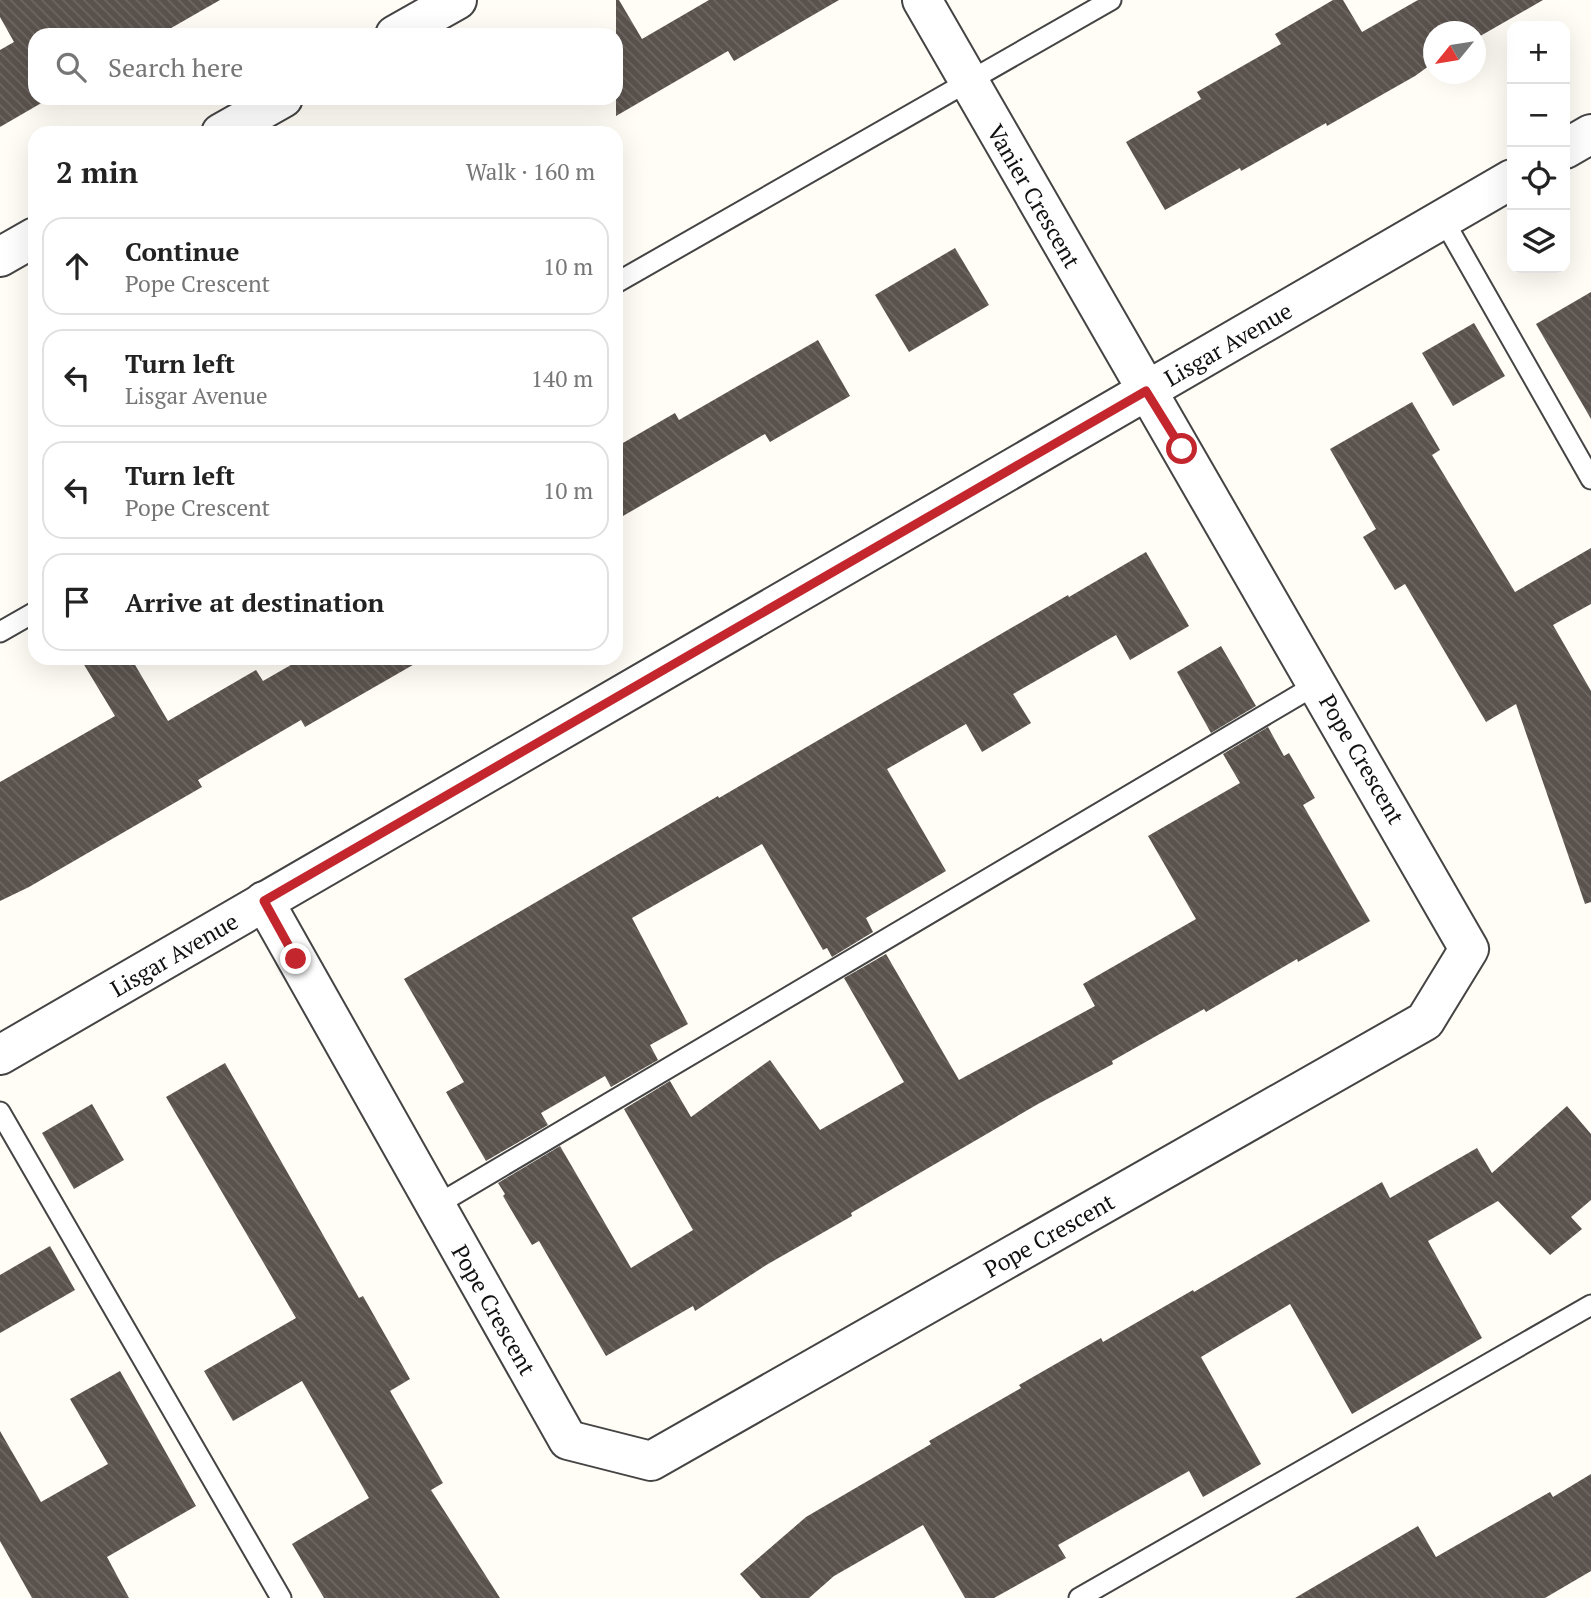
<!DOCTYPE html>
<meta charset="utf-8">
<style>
:root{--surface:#fff;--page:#f6f6f6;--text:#222;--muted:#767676;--line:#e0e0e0}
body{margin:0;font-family:"PT Serif",serif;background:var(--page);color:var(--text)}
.controls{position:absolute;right:21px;top:21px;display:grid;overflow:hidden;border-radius:14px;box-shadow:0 7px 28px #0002}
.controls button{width:63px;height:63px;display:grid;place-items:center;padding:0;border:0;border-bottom:2px solid var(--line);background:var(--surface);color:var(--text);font:35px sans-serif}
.compass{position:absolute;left:1423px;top:21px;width:63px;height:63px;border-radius:50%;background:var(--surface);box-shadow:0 7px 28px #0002;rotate:240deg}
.stop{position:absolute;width:21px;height:21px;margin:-16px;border:5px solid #c4262e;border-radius:50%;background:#fff}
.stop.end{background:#c4262e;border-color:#fff;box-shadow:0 2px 7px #0008}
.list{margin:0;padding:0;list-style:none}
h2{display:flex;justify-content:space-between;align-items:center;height:91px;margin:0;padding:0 28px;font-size:30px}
h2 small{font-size:23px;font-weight:400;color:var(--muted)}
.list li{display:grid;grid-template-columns:46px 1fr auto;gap:21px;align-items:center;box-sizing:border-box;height:98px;margin:0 14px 14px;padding:0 14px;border:2px solid var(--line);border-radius:21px}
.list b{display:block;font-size:26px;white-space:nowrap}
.list p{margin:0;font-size:23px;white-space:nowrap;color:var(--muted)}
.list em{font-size:23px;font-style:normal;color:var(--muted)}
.icon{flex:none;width:38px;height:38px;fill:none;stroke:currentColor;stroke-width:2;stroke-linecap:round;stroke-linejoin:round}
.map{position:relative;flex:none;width:1591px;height:1598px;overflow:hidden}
.search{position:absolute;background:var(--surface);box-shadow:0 7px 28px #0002;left:28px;top:28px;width:595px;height:77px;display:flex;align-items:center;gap:18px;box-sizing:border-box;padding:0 24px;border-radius:21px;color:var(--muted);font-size:26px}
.panel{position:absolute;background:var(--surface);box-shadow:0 7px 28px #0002;left:28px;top:126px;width:595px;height:539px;border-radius:21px}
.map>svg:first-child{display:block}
.building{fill:url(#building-back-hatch)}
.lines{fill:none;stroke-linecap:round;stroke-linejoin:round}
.lane-casing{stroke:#444;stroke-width:23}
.street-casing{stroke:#444;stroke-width:42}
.lane{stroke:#fff;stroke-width:19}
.street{stroke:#fff;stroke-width:38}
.route{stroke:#c4262e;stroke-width:9}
.labels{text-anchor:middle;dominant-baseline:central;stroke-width:7;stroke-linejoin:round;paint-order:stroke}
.street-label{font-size:23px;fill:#111;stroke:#fff}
</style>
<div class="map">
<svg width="1591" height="1598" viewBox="0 0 1591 1598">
<defs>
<pattern id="building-back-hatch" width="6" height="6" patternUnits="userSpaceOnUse" patternTransform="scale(1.75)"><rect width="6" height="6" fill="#5a524d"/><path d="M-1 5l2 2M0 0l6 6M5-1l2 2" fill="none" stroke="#6d6662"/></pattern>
</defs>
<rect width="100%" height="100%" fill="#fffdf5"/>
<g class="building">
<path d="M 0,0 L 220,0 L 159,35 L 35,35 L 35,98 L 50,98 L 0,127 L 0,50 L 14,42 L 0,17 Z"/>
<path d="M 616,0 L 619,0 L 642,39 L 709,0 L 839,0 L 734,61 L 728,51 L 616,116 Z"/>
<path d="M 1333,0 L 1343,0 L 1362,32 L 1418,0 L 1543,0 L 1475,39 L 1475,32 L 1433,32 L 1433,63 L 1415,76 L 1327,126 L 1326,123 L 1241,171 L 1240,168 L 1165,210 L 1126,142 L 1201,99 L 1197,92 L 1281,44 L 1275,34 Z"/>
<path d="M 955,248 L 989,305 L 909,352 L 875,295 Z"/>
<path d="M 1591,292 L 1591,419 L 1536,324 Z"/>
<path d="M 1474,323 L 1505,376 L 1453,406 L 1422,353 Z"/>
<path d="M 818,340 L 850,396 L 770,442 L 765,434 L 616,520 L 616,447 L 675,413 L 679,420 Z"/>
<path d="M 1412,402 L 1440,450 L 1432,455 L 1515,592 L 1591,548 L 1591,604 L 1553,625 L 1591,691 L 1591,902 L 1585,904 L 1516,704 L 1486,722 L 1405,584 L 1395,590 L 1363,537 L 1376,529 L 1330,449 Z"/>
<path d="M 1146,552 L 1189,626 L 1130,660 L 1116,635 L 1013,694 L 1031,723 L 982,752 L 966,724 L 887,769 L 946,871 L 866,918 L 873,932 L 832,957 L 827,948 L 823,950 L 762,844 L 632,918 L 688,1024 L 650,1045 L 658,1060 L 611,1087 L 605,1076 L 541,1113 L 548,1125 L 486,1161 L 446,1092 L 464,1082 L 404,979 L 718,796 L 719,798 L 1068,595 L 1069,597 Z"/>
<path d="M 1221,646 L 1256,706 L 1211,733 L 1177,672 Z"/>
<path d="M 80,658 L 131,658 L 168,721 L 256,670 L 263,681 L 303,658 L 425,658 L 305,727 L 301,720 L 198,780 L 202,787 L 29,887 L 0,901 L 0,782 L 115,716 Z"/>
<path d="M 1268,727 L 1284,756 L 1289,753 L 1315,798 L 1303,805 L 1370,921 L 1298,962 L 1297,959 L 1206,1012 L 1204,1009 L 1112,1061 L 1113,1064 L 1038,1104 L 851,1213 L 852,1216 L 768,1264 L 695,1311 L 693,1306 L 606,1356 L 539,1241 L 532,1245 L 503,1196 L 505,1194 L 498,1183 L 560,1146 L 631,1268 L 693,1230 L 624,1109 L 670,1081 L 691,1117 L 770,1060 L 820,1130 L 904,1082 L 844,978 L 886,954 L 959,1080 L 1095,1006 L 1083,984 L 1196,919 L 1148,836 L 1240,783 L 1223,754 Z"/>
<path d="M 225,1063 L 359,1298 L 363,1296 L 410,1379 L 390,1391 L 443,1483 L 431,1490 L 500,1598 L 324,1598 L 292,1544 L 369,1498 L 302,1381 L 233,1421 L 204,1371 L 296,1318 L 166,1097 Z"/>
<path d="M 92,1104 L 124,1160 L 74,1189 L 42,1133 Z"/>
<path d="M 1567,1106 L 1591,1134 L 1591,1200 L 1571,1217 L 1582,1229 L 1550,1255 L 1498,1201 L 1428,1241 L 1482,1338 L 1388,1393 L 1352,1414 L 1290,1304 L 1201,1357 L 1261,1464 L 1203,1497 L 1189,1471 L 1058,1545 L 1066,1558 L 994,1598 L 965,1598 L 923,1525 L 834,1576 L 809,1598 L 761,1598 L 740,1574 L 806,1517 L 931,1444 L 929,1441 L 1021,1388 L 1019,1385 L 1101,1338 L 1103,1342 L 1193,1290 L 1194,1292 L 1382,1182 L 1390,1198 L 1477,1148 L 1492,1173 Z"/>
<path d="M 50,1246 L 75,1290 L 0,1333 L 0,1275 Z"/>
<path d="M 120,1371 L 196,1506 L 107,1557 L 129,1598 L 32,1598 L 0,1541 L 0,1431 L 41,1502 L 108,1464 L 70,1399 Z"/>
<path d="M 1591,1474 L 1591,1571 L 1545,1598 L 1295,1598 L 1418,1526 L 1436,1557 L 1550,1492 L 1553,1497 Z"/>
</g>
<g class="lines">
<defs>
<g id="lane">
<path d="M 1443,219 L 1591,479"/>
<path d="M 616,283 L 1111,0"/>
<path d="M 0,632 L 35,612"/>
<path d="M 0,1112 L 281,1598"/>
<path d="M 435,1206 L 1319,683"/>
<path d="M 1079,1598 L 1591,1305"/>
</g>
<g id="street">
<path d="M 395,35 L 457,0"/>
<path d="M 221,133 L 283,98"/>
<path d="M 1565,149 L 1591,134"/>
<path d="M 0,257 L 35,237"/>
<path id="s1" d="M 264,901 L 568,1440 L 651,1461 L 1425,1021 L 1469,949 C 1289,631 1102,318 922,0"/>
<path id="s2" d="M 0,1055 L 1512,179"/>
</g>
</defs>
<use href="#lane" class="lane-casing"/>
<use href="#street" class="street-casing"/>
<use href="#lane" class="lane"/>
<use href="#street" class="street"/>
</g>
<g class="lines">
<path class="route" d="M 296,959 L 264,901 L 1146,391 L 1182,449"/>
</g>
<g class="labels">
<g class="street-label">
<text transform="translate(1034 196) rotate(60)">Vanier Crescent</text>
<text stroke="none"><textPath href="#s2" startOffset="1419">Lisgar Avenue</textPath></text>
<text transform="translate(1362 759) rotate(60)">Pope Crescent</text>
<text stroke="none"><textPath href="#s2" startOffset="201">Lisgar Avenue</textPath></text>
<text stroke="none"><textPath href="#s1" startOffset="1162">Pope Crescent</textPath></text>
<text stroke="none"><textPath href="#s1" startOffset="469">Pope Crescent</textPath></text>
</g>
</g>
</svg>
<div class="controls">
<button>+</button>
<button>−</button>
<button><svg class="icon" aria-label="locate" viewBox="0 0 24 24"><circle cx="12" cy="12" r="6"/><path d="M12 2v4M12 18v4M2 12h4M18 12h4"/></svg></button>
<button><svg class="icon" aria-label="layers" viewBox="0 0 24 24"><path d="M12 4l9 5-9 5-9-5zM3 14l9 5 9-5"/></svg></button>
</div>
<svg class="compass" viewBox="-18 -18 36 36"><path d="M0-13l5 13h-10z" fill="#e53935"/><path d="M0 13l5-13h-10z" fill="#767676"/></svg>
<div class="stop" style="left:1182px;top:449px"></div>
<div class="stop end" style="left:296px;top:959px"></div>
<div class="search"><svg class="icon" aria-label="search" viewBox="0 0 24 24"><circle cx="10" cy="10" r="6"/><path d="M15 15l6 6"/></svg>Search here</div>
<section class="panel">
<h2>2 min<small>Walk · 160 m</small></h2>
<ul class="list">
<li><svg class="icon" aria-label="ahead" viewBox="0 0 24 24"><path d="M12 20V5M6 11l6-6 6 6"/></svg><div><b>Continue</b><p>Pope Crescent</p></div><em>10 m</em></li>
<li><svg class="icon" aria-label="left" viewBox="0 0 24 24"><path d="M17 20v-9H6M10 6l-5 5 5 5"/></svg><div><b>Turn left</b><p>Lisgar Avenue</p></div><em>140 m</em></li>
<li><svg class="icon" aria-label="left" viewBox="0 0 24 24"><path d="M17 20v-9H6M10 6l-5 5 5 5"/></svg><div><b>Turn left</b><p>Pope Crescent</p></div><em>10 m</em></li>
<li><svg class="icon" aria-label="arrive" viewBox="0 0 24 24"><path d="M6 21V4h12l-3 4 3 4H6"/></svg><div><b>Arrive at destination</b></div></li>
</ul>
</section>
</div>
